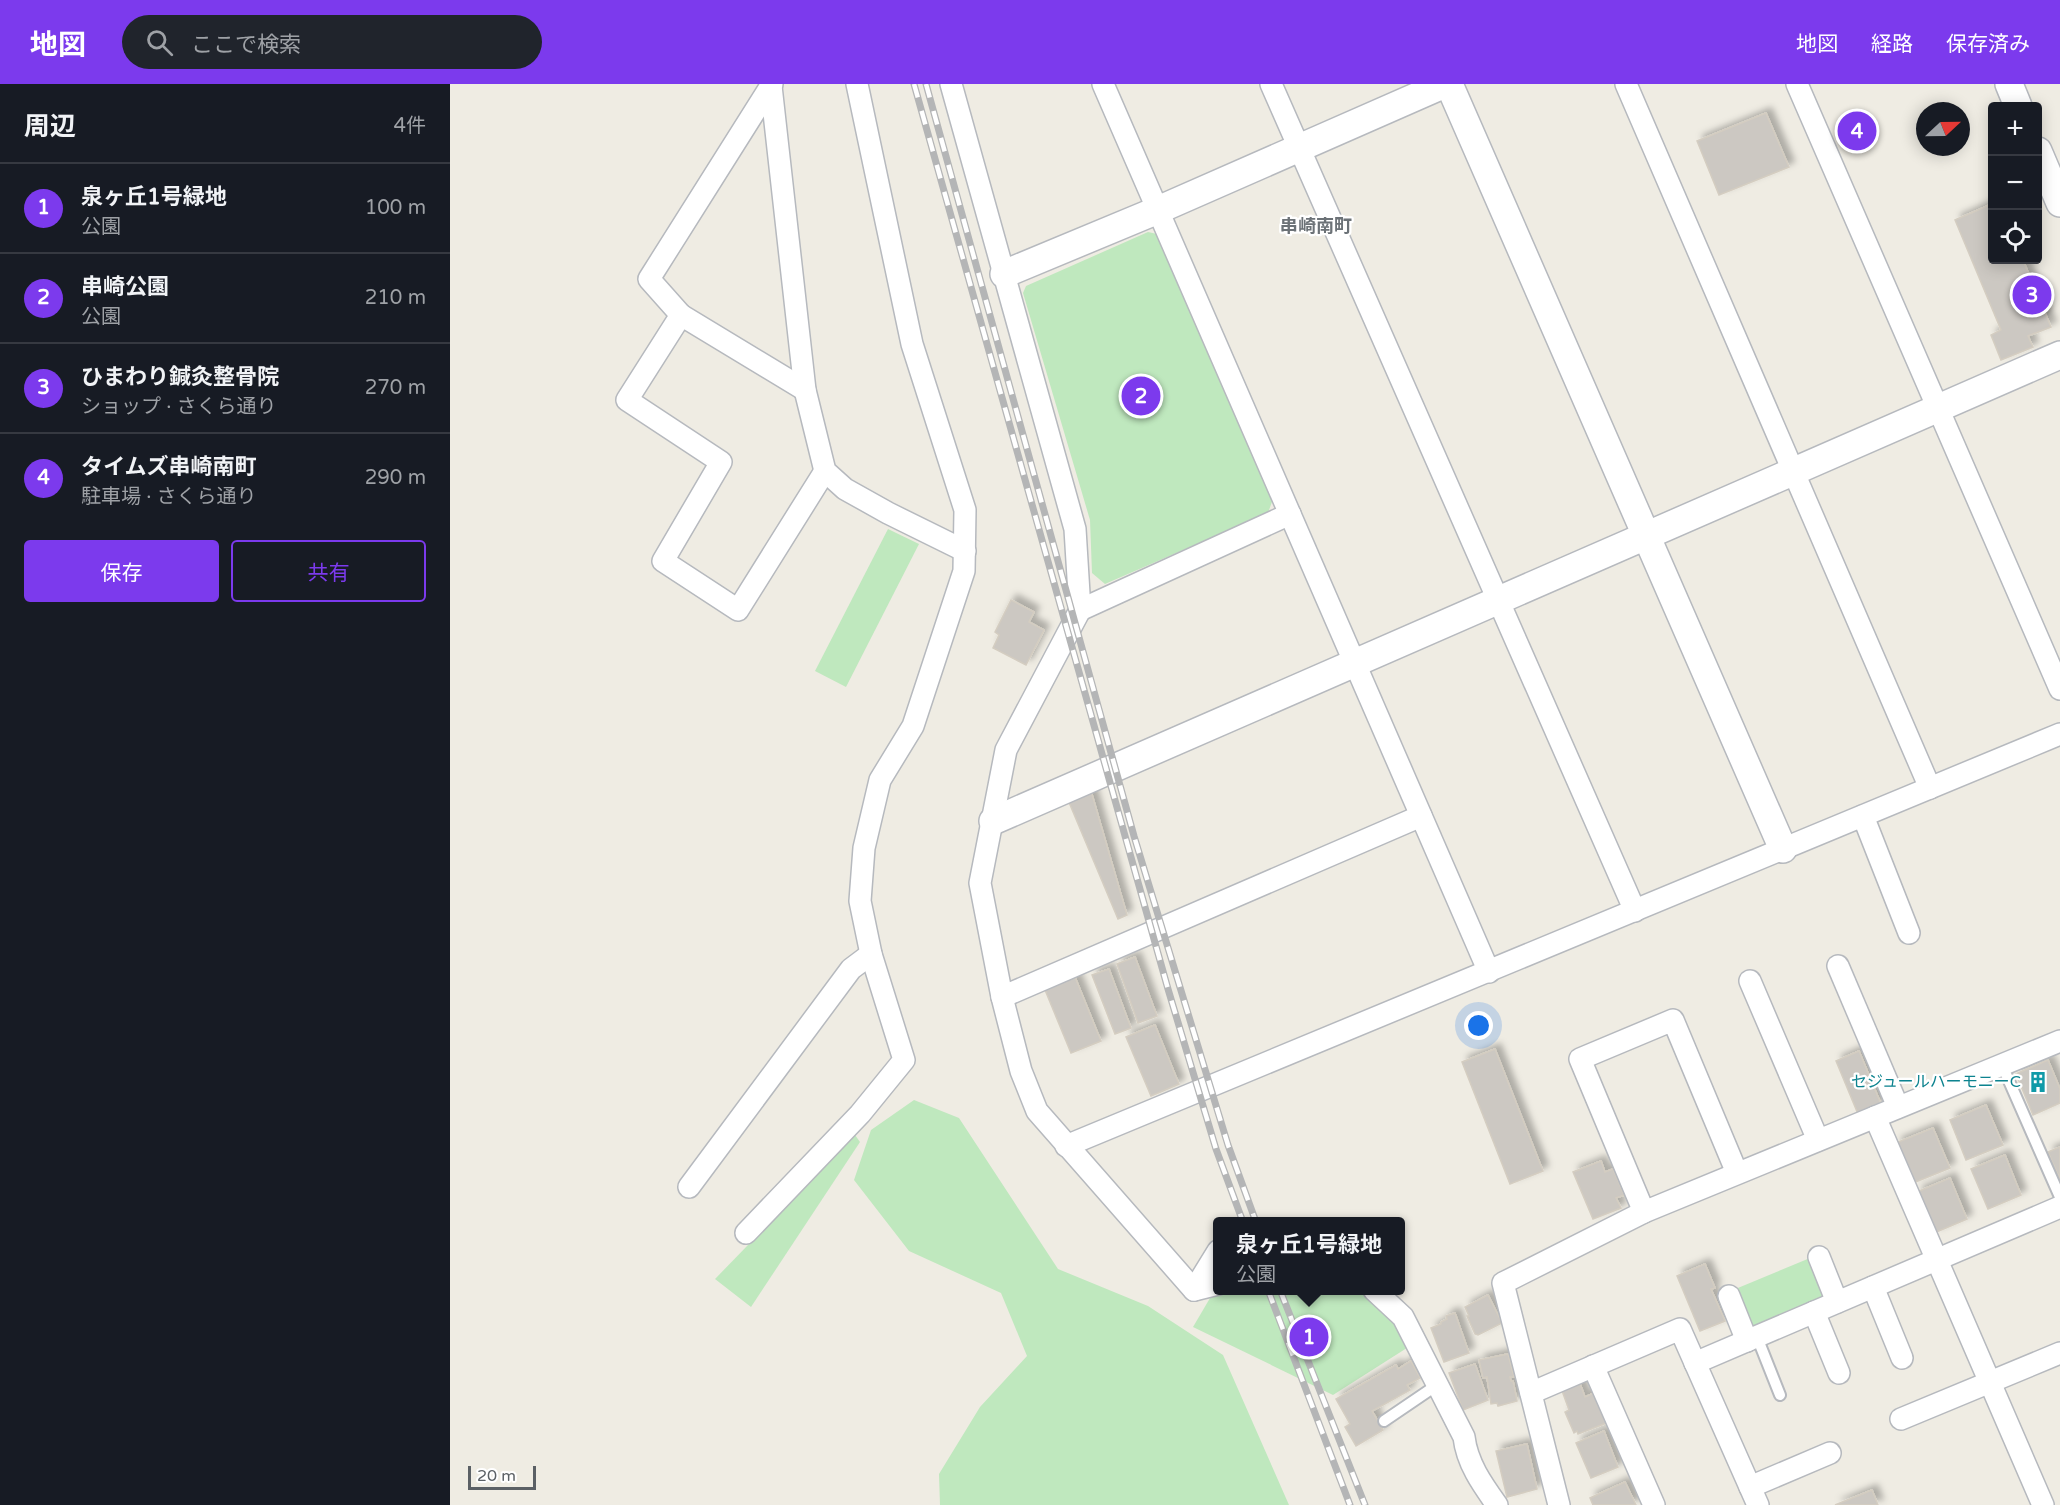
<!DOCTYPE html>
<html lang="ja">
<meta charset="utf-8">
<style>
:root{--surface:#171b24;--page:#20242c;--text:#f1f3f6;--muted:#9ea1a6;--line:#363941;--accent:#7c3aed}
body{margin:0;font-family:"Varela Round","Noto Sans JP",sans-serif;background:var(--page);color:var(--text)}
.controls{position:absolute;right:18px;top:18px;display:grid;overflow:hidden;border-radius:6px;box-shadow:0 3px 15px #0003}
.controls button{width:54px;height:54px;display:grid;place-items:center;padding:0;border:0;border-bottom:2px solid var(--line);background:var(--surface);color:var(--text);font:30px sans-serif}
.compass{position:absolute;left:1466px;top:18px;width:54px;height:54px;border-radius:50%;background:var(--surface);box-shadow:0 3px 15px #0003;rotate:68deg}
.scale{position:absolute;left:18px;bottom:15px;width:68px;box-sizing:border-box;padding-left:6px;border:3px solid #5b6065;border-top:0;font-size:16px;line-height:21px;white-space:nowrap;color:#5b6065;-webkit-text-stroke:4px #fff;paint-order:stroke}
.you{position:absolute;left:1029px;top:942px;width:21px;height:21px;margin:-15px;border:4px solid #fff;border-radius:50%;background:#1a73e8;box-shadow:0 0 0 9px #1a73e833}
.badge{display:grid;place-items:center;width:39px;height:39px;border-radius:50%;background:var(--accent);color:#fff;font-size:20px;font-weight:700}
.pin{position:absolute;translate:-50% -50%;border:3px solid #fff;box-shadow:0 2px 6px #0006}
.popup{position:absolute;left:763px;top:1133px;width:192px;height:78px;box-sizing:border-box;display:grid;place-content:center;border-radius:6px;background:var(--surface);filter:drop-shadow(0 2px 4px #0005);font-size:20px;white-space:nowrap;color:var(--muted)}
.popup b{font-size:22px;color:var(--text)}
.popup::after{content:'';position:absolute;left:50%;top:100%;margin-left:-12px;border:12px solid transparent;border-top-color:var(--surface)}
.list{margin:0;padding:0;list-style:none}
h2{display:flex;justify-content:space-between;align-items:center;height:78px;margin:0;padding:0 24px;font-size:26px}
h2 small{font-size:20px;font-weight:400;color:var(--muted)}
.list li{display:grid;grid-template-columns:39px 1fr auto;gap:18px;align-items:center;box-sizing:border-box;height:90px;padding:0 24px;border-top:2px solid var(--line)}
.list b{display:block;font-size:22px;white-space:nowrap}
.list p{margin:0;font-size:20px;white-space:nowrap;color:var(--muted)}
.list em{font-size:20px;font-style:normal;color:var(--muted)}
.actions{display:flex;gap:12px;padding:18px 24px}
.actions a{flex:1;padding:14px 0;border:2px solid var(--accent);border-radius:6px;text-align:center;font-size:21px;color:var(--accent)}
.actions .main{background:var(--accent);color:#fff}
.icon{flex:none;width:33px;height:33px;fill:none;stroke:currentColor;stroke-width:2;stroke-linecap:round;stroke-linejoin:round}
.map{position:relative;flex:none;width:1610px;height:1421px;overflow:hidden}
header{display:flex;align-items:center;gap:36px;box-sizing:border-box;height:84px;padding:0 30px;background:var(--accent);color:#fff}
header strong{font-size:28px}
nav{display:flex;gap:33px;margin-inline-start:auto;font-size:21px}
.search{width:420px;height:54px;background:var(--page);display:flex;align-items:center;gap:15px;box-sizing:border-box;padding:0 21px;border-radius:33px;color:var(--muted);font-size:22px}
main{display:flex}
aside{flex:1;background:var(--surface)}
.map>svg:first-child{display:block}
.green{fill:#bfe8be}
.building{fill:#ccc8c2;stroke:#d4cdc1;stroke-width:1.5;filter:url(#shadow)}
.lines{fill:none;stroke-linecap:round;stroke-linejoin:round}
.service-casing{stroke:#b6b9be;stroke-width:14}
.minor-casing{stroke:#b6b9be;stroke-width:24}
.tertiary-casing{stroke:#b6b9be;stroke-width:30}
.service{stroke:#fff;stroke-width:10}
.minor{stroke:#fff;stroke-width:21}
.tertiary{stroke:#fff;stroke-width:27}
.rail-casing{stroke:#b4b5b6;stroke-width:7}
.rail{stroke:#fff;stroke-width:4.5;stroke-dasharray:14;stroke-linecap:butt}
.labels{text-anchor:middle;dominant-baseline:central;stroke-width:4.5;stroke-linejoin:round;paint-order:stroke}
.culture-label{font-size:16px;fill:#0d838f;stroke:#fff;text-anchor:end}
.neighbourhood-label{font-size:18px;font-weight:bold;fill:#6c7277;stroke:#fff}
</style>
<header>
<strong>地図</strong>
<div class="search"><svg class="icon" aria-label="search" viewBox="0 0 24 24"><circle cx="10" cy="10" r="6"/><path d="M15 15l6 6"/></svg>ここで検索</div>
<nav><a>地図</a><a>経路</a><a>保存済み</a></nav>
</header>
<main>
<aside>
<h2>周辺<small>4件</small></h2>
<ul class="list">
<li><span class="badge">1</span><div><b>泉ヶ丘1号緑地</b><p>公園</p></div><em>100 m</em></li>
<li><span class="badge">2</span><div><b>串崎公園</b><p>公園</p></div><em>210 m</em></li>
<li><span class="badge">3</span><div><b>ひまわり鍼灸整骨院</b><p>ショップ · さくら通り</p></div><em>270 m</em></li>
<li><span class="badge">4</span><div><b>タイムズ串崎南町</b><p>駐車場 · さくら通り</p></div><em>290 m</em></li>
</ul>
<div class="actions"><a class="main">保存</a><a>共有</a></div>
</aside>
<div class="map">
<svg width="1610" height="1421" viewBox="0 0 1610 1421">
<defs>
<filter id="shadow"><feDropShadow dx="5.5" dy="-5.5" stdDeviation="3" flood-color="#0004"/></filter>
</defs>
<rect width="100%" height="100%" fill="#efece3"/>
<g class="green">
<path d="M 698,148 L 707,150 L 823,415 L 818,429 L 655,500 L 642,489 L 640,436 L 573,209 L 576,202 Z"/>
<path d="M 438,445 L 469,460 L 396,603 L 365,587 Z"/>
<path d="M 464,1016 L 509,1034 L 608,1185 L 698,1222 L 773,1271 L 839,1421 L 490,1421 L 489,1390 L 530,1323 L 577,1272 L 551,1209 L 459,1167 L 404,1096 L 421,1046 Z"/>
<path d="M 405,1051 L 410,1058 L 301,1223 L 265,1195 Z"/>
<path d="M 1360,1174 L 1375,1211 L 1372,1217 L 1305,1245 L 1299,1243 L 1283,1206 Z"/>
<path d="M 773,1207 L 916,1207 L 948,1236 L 960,1262 L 883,1311 L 743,1243 L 763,1209 Z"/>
</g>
<g class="building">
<path d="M 1316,29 L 1339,83 L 1269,111 L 1247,57 Z"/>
<path d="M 1542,120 L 1542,176 L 1573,176 L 1601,243 L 1578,252 L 1583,263 L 1551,276 L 1541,251 L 1551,246 L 1505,136 Z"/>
<path d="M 561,516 L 584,528 L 579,538 L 594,546 L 576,581 L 543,564 L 549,551 L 545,548 Z"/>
<path d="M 641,707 L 677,831 L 668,835 L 618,716 Z"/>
<path d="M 685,873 L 707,932 L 688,939 L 667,880 Z"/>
<path d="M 659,885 L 681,944 L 665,950 L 642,891 Z"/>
<path d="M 625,893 L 651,957 L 621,969 L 595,906 Z"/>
<path d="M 705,941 L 729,1000 L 701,1012 L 676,953 Z"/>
<path d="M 1045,965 L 1093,1087 L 1060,1100 L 1012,978 Z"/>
<path d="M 1409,967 L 1431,1020 L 1408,1030 L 1386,977 Z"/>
<path d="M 1598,976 L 1610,1005 L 1610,1019 L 1583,1031 L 1566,990 Z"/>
<path d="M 1536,1021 L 1553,1061 L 1516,1076 L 1500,1036 Z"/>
<path d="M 1483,1044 L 1500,1084 L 1463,1099 L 1446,1059 Z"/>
<path d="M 1610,1063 L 1610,1095 L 1598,1068 Z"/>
<path d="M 1555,1071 L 1571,1111 L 1538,1125 L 1521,1085 Z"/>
<path d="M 1151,1077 L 1155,1088 L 1163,1085 L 1174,1111 L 1166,1114 L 1171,1124 L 1143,1135 L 1123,1088 Z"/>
<path d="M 1500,1094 L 1517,1135 L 1484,1149 L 1467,1108 Z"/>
<path d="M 1255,1180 L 1265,1204 L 1261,1205 L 1275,1237 L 1250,1247 L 1227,1192 Z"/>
<path d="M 1038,1211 L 1052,1239 L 1028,1251 L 1025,1250 L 1017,1232 L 1019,1232 L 1015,1223 Z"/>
<path d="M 1005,1229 L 1019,1269 L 994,1278 L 981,1244 L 991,1240 L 991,1238 L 997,1235 L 996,1232 Z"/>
<path d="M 1058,1270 L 1064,1293 L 1060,1293 L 1061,1297 L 1063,1297 L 1067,1317 L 1048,1322 L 1047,1319 L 1041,1320 L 1037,1293 L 1033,1294 L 1029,1276 Z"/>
<path d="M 961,1277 L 970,1294 L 957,1301 L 960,1306 L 922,1327 L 933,1346 L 906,1362 L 895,1343 L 900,1340 L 886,1315 L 946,1281 L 948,1285 Z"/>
<path d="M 1025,1280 L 1038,1316 L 1013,1326 L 999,1289 Z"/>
<path d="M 1129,1297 L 1135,1313 L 1144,1309 L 1159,1338 L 1128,1350 L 1127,1347 L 1124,1349 L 1115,1328 L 1119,1326 L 1111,1304 Z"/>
<path d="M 1154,1347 L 1168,1383 L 1141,1394 L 1126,1359 Z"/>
<path d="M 1077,1360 L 1087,1405 L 1057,1413 L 1046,1367 Z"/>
<path d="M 1175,1398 L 1186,1421 L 1143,1421 L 1140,1414 Z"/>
<path d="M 1422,1406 L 1428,1421 L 1385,1421 Z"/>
</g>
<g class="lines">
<defs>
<g id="service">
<path d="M 1552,981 L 1610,1113"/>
<path d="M 1307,1253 L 1330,1311"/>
<path d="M 934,1337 L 987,1301"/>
</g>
<g id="minor">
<path d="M 322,0 L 199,195 L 231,231 L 177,316 L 271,378 L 213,477 L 288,526 L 375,387"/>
<path d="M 501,0 L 625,445 L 630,526 L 556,666 L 530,799 L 552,913 L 571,987 L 587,1027 L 744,1206 L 768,1200"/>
<path d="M 653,0 L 1039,888"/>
<path d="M 821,0 L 1185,827"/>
<path d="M 1176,0 L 1480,704"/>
<path d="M 1347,0 L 1610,605"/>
<path d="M 321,2 L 355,306 L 375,387 L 395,405 L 438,429 L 515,467"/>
<path d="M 231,231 L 355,306"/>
<path d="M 630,526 L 840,430"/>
<path d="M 1413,732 L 1459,849"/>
<path d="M 1388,882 L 1448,1023"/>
<path d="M 1300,897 L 1368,1056"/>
<path d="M 552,913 L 971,732"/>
<path d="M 1425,1033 L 1593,1421"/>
<path d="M 616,1062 L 1610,650"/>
<path d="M 239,1103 L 401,885 L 421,870"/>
<path d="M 1194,1128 L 1130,975 L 1223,936 L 1287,1089"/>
<path d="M 296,1149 L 410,1030 L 454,976 L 421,870 L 410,817 L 414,764 L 430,696 L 463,642 L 514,487 L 515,426 L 462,260 L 407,0"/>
<path d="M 1369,1173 L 1387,1218"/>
<path d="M 1423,1203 L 1452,1274"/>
<path d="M 744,1206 L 768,1167"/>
<path d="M 924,1206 L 953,1233 L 1014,1353 C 1017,1379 1032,1400 1047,1421"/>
<path d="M 1279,1212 L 1297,1257"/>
<path d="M 1364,1228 L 1389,1289"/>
<path d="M 1245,1279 L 1610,1123"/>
<path d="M 1143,1282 L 1204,1421"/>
<path d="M 1081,1309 L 1230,1245 L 1308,1421"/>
<path d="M 1451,1335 L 1610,1269"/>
<path d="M 1300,1403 L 1380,1369"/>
<path d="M 1109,1421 L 1053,1199 L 1194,1128 L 1610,957"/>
</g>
<g id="tertiary">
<path d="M 999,0 L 1333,765"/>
<path d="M 1559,0 L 1568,22"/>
<path d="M 1588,67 L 1610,119"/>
<path d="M 554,190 L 708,126 L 995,0"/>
<path d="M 543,737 L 1610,271"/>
</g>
</defs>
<use href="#service" class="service-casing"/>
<use href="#minor" class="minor-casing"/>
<use href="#tertiary" class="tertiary-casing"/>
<use href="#service" class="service"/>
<use href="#minor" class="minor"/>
<use href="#tertiary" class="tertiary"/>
<defs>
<g id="rail">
<path d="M 464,0 L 718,905 L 766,1065 L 793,1138"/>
<path d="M 476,0 L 684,752 L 778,1061 L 806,1138"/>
<path d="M 818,1206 L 900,1421"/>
<path d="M 830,1206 L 915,1421"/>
</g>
</defs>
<use href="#rail" class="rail-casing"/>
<use href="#rail" class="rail"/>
</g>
<defs>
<symbol id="building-bare" viewBox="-9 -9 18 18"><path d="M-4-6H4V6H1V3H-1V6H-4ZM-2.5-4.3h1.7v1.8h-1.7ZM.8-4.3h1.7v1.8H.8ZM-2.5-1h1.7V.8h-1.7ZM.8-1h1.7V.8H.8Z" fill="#0f9aa8" stroke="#fff" stroke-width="2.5" paint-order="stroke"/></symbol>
</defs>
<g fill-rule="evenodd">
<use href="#building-bare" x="1573" y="983" width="30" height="30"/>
</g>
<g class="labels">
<g class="culture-label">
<text x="1571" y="998">セジュールハーモニーC</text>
</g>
<g class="neighbourhood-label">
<text x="866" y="142">串崎南町</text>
</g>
</g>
</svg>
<div class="controls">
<button>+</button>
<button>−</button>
<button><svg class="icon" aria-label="locate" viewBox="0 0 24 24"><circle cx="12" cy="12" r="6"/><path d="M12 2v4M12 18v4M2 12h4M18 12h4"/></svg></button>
</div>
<svg class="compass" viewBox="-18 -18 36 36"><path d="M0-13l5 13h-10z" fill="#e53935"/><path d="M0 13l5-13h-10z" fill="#9ea1a6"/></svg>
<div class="scale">20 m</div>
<div class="you"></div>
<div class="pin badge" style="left:859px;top:1253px">1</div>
<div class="popup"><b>泉ヶ丘1号緑地</b>公園</div>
<div class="pin badge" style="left:691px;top:312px">2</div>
<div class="pin badge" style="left:1582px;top:211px">3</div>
<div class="pin badge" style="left:1407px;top:47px">4</div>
</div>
</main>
